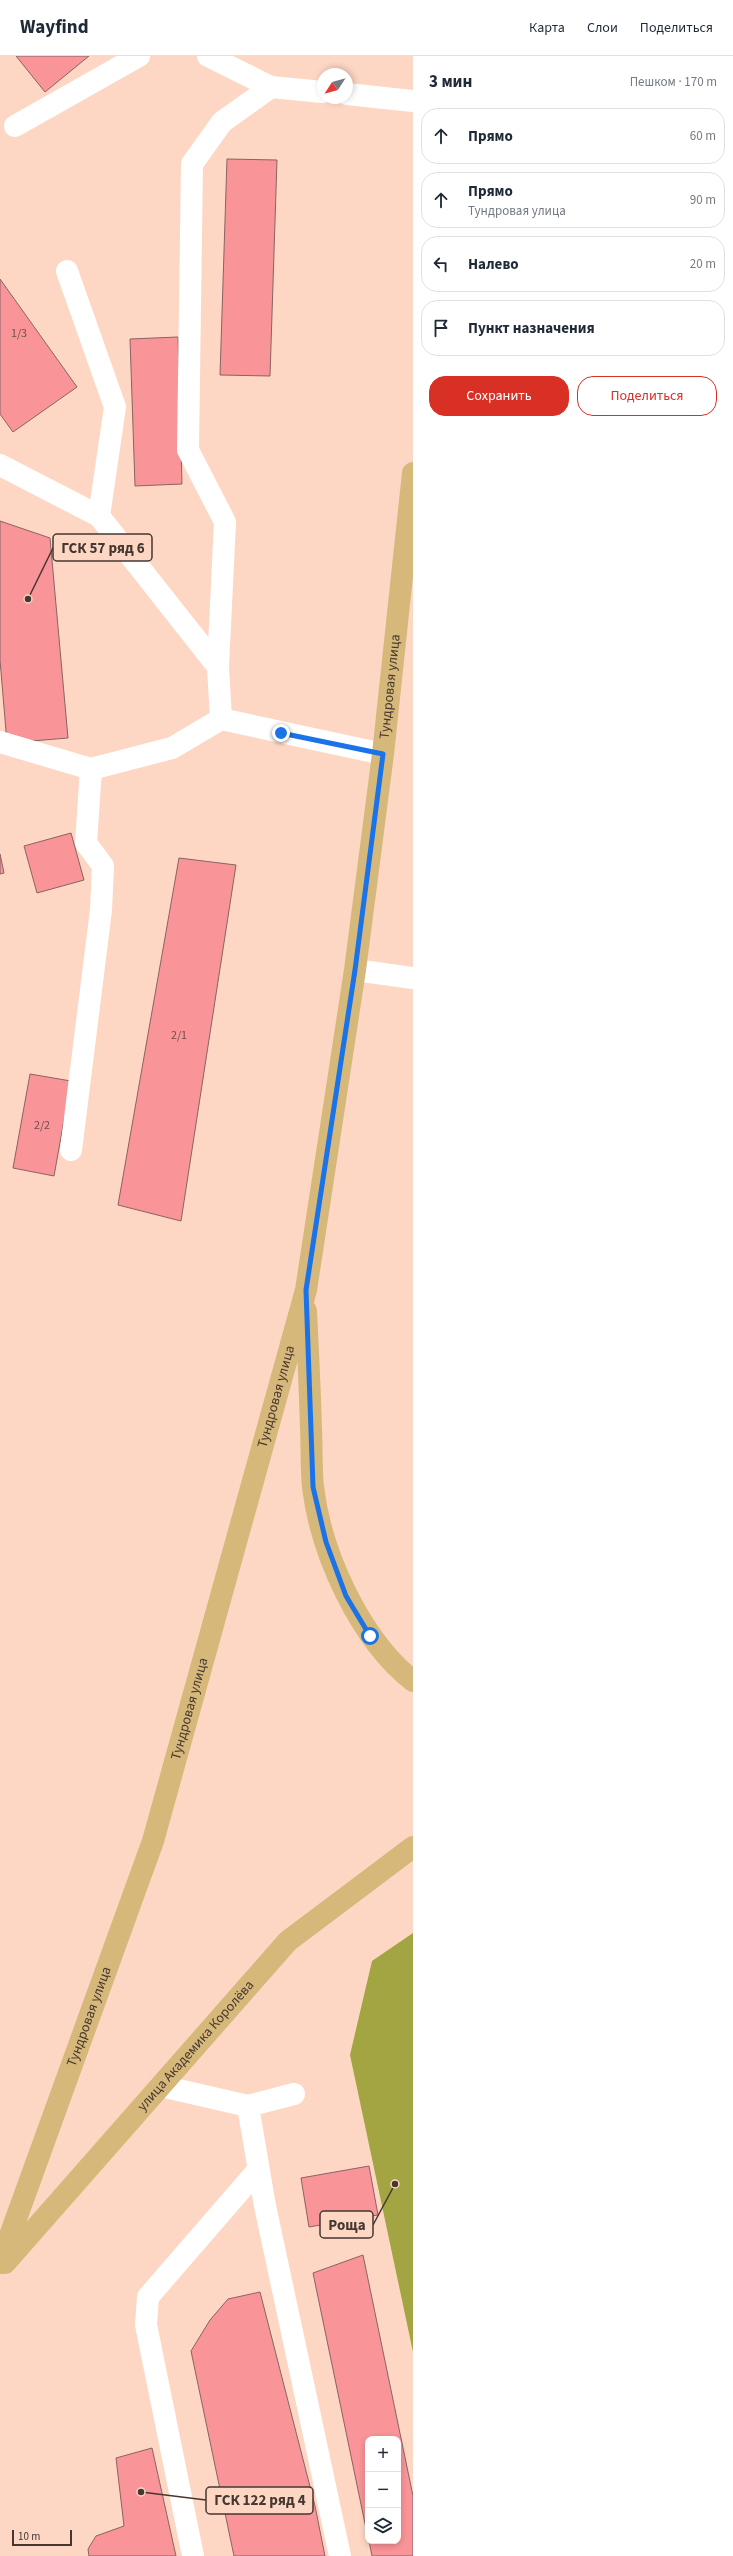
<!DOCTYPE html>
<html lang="ru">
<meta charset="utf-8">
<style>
:root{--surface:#fff;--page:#f6f6f7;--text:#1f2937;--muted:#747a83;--line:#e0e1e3;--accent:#d93025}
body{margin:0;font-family:"Source Sans 3",sans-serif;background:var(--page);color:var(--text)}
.controls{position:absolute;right:12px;bottom:12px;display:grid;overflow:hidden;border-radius:8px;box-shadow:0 2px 6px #0003}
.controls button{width:36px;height:36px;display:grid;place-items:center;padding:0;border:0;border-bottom:1px solid var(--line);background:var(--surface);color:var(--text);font:20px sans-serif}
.compass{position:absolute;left:317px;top:12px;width:36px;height:36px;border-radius:50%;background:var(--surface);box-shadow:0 2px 6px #0003;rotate:234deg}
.scale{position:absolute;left:12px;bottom:10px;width:60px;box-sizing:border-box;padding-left:4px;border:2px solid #463730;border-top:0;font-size:11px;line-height:14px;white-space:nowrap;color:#463730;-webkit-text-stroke:3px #fdd7c4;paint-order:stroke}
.stop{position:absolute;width:12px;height:12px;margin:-9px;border:3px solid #1a73e8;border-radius:50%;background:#fff}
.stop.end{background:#1a73e8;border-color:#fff;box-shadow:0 1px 4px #0008}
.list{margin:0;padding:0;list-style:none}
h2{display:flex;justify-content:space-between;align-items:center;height:52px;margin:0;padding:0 16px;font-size:17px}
h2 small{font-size:13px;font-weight:400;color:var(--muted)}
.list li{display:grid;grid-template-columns:26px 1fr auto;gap:12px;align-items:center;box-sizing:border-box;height:56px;margin:0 8px 8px;padding:0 8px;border:1px solid var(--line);border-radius:16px}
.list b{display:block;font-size:15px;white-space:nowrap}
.list p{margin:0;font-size:13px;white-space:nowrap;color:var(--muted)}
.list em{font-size:13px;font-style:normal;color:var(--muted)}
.actions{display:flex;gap:8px;padding:12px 16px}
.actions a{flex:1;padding:9px 0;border:1px solid var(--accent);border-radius:16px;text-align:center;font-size:14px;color:var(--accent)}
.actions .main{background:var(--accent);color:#fff}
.icon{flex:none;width:22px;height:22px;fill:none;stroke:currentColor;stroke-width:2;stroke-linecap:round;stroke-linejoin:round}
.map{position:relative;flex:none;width:413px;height:2500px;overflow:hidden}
header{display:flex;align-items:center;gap:24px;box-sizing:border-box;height:56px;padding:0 20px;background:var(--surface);border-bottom:1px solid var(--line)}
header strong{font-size:19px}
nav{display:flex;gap:22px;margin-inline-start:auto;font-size:14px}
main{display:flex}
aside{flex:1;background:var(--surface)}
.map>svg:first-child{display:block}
.forest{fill:#a2a542}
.building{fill:#f99498;stroke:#896364}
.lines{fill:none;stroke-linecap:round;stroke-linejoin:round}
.service{stroke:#fff;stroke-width:22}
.primary{stroke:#d6b87b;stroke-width:22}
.route{stroke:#1a73e8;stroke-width:5}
.labels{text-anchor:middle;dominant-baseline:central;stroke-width:3;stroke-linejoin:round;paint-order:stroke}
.number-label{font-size:12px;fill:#734e4a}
.street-label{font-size:14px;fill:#463730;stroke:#fdd7c4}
.leader{fill:none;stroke:#463730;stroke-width:1.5}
.callout-dot{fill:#463730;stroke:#fdd7c4;stroke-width:1.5}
.callout{fill:#fdd7c4;stroke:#463730;stroke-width:1.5}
.callout-label{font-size:15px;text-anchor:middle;font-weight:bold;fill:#463730}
</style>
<header>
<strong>Wayfind</strong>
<nav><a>Карта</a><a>Слои</a><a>Поделиться</a></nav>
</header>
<main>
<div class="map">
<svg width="413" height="2500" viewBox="0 0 413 2500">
<rect width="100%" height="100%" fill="#fdd7c4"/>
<path class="forest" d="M 413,1877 L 413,2296 L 350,1999 L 372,1905 Z"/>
<g class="building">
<path d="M 16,0 L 89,0 L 45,36 Z"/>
<path d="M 227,103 L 277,104 L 270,320 L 220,319 Z"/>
<path d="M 0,223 L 77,331 L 13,376 L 0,358 Z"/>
<path d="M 178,281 L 182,428 L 135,430 L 130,283 Z"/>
<path d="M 0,465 L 50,482 L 68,682 L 7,687 L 0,604 Z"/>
<path d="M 71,777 L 84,824 L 37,837 L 24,790 Z"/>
<path d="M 0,798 L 4,817 L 0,818 Z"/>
<path d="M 179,802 L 236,809 L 181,1165 L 118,1149 Z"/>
<path d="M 30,1018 L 71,1025 L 54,1120 L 13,1112 Z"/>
<path d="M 369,2110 L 378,2159 L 309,2171 L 301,2122 Z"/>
<path d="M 363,2199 L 413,2440 L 413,2500 L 372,2500 L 369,2485 L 398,2485 L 398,2383 L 368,2383 L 368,2482 L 313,2217 Z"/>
<path d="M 260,2236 L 315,2450 L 325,2500 L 234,2500 L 191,2295 L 210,2264 L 228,2243 Z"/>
<path d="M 152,2392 L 176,2500 L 89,2500 L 88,2493 L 96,2480 L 124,2470 L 116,2402 Z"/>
</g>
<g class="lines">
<g class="service">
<path d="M 208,0 L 271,31 L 323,36"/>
<path d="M 347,38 L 413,45"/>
<path d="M 15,70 L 139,0"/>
<path d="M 67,215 L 115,351 L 99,460"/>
<path d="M 0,409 L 99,460 L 218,611 L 221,663"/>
<path d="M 218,611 L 225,466 L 188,394 L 192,108 L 222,66 L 271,31"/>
<path d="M 0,686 L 91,713 L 172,692 L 221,663 L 383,698"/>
<path d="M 355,914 L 413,922"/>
<path d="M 71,1094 L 101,854 L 103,810 L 86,787 L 91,713"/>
<path d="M 161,2030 L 248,2050 L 265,2150 L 340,2500"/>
<path d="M 248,2050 L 294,2038"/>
<path d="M 193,2500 L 146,2269 L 148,2241 L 258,2114"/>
</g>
<g class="primary">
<path d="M 306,1255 C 308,1295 310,1334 311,1373 C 312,1392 311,1412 313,1431 C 321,1498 360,1583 413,1625"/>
<path id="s1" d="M 0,2207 L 153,1785 L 306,1234 L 355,914 L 383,698 L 413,417"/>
<path id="s2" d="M 5,2207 L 288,1885 L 413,1791"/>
</g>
</g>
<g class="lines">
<path class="route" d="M 281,677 L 383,698 L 355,914 L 306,1234 L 313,1431 L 326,1486 L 346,1540 L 370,1580"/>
</g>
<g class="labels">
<g class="number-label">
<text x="19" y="277">1/3</text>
<text x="179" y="979">2/1</text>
<text x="42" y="1069">2/2</text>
</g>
<g class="street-label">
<text stroke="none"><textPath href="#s1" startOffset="1630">Тундровая улица</textPath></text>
<text stroke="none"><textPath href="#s1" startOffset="910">Тундровая улица</textPath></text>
<text stroke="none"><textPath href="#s1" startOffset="586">Тундровая улица</textPath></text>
<text stroke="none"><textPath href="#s1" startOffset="262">Тундровая улица</textPath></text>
<text stroke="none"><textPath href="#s2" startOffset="289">улица Академика Королёва</textPath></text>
</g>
</g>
<path class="leader" d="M28 543L53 492M395 2128L373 2169M141 2436L206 2444"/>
<g class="callout-dot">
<circle cx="28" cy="543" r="4"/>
<circle cx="395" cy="2128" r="4"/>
<circle cx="141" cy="2436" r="4"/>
</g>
<g class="callout">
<rect x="53" y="478" width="99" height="27" rx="4"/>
<rect x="320" y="2155" width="53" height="27" rx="4"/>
<rect x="206" y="2431" width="107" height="27" rx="4"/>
</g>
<g class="callout-label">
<text x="103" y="497">ГСК 57 ряд 6</text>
<text x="347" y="2174">Роща</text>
<text x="260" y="2449">ГСК 122 ряд 4</text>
</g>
</svg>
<div class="controls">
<button>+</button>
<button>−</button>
<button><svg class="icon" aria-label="layers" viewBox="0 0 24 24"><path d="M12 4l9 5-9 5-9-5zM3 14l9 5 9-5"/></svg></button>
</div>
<svg class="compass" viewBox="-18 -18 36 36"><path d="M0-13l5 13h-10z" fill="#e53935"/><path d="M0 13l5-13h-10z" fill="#747a83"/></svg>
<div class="scale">10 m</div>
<div class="stop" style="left:370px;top:1580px"></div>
<div class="stop end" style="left:281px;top:677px"></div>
</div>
<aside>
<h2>3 мин<small>Пешком · 170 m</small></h2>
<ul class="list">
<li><svg class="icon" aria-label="ahead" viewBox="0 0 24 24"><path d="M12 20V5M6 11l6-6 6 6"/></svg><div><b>Прямо</b></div><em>60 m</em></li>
<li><svg class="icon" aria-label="ahead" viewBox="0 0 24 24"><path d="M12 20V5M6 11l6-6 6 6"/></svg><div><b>Прямо</b><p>Тундровая улица</p></div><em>90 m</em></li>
<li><svg class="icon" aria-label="left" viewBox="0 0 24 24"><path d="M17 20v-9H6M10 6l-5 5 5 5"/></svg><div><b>Налево</b></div><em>20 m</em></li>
<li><svg class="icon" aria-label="arrive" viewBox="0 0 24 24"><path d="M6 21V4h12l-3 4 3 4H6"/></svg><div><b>Пункт назначения</b></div></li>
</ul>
<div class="actions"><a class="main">Сохранить</a><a>Поделиться</a></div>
</aside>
</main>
